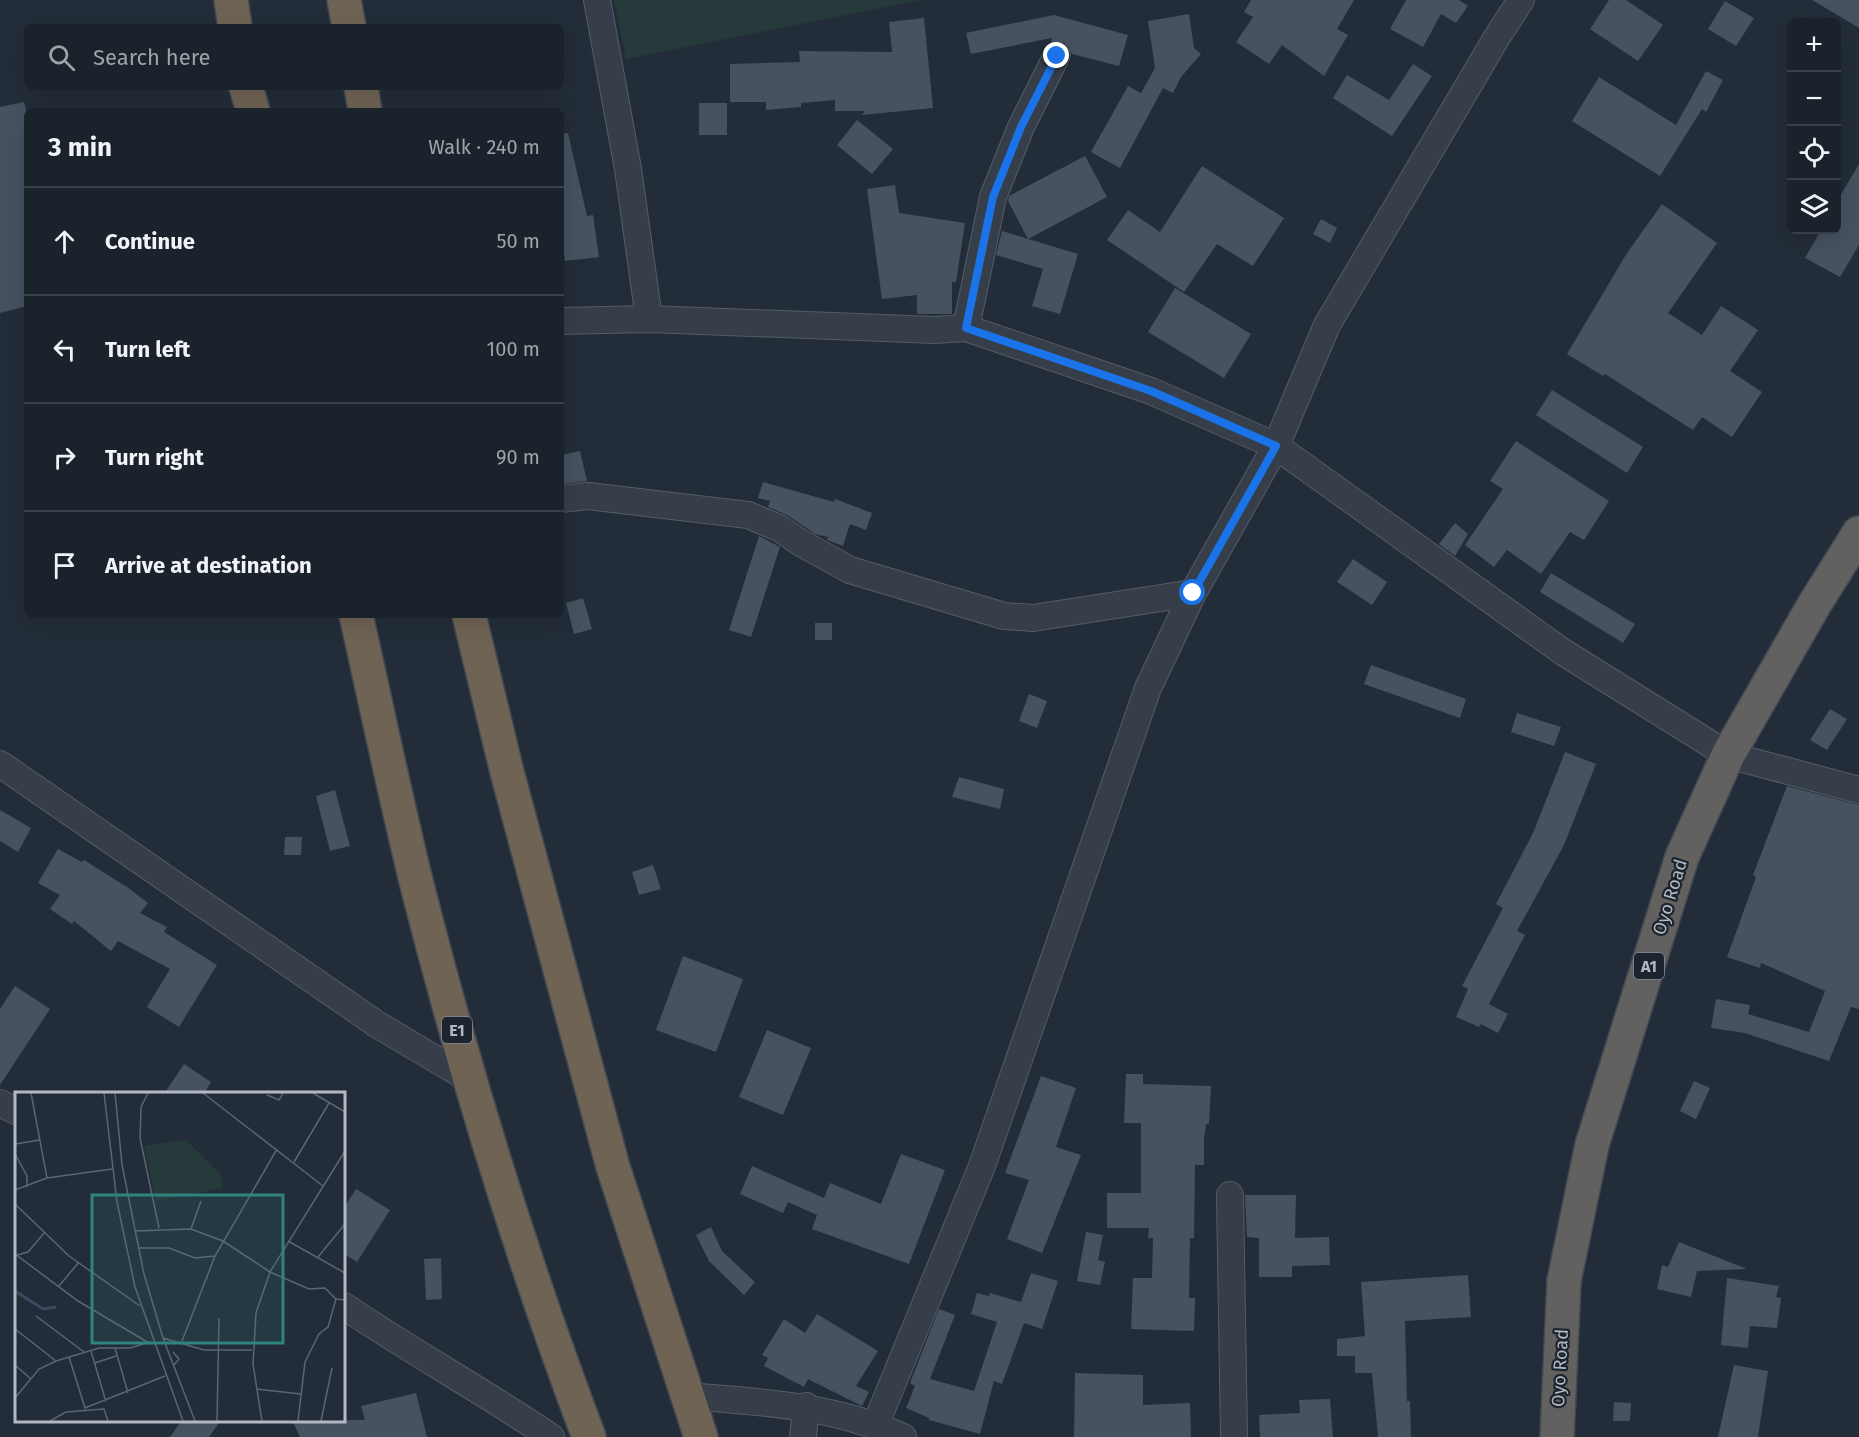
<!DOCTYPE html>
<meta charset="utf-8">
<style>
:root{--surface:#1a222b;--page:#272f37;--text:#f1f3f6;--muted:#9fa4a9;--line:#383f47}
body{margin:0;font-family:"Fira Sans",sans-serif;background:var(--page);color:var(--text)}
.controls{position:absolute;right:18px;top:18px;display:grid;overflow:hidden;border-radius:9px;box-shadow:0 6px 24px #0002}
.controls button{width:54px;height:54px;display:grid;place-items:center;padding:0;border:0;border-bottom:2px solid var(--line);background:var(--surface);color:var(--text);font:30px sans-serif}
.stop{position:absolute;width:18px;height:18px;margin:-14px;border:4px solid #1a73e8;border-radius:50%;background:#fff}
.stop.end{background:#1a73e8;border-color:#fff;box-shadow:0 2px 6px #0008}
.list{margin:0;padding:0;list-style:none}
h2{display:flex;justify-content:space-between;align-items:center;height:78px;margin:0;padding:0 24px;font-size:26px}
h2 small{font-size:20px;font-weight:400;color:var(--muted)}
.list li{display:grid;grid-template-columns:39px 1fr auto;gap:18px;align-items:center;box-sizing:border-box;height:108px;padding:0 24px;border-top:2px solid var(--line)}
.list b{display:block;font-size:22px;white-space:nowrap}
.list em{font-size:20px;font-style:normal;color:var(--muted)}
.icon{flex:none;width:33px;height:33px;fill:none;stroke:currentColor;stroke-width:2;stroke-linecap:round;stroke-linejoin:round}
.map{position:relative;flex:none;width:1859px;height:1437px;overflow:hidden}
.search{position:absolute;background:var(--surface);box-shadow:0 6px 24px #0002;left:24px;top:24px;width:540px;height:66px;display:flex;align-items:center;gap:15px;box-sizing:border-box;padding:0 21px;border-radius:9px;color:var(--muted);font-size:22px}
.panel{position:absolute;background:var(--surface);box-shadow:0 6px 24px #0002;left:24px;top:108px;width:540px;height:510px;border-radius:9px}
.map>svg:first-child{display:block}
.green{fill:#263a3b}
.building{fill:#465260}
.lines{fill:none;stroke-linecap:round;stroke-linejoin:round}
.minor-casing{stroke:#555c67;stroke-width:28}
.trunk-casing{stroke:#424954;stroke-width:36}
.motorway-casing{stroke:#424954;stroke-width:36}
.minor{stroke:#363f49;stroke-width:26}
.trunk{stroke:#62615f;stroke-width:33}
.motorway{stroke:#6f6454;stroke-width:33}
.route{stroke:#1a73e8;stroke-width:8}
.labels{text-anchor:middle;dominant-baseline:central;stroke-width:4.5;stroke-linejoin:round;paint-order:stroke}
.shield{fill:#1c242e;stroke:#858c98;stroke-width:1.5}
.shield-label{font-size:16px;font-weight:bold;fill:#b2b9c5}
.street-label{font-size:18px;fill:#b2b9c5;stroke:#1c242e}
.inset-river{fill:none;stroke:#394a62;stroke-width:3}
.inset-road{fill:none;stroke:#5c6571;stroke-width:1.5}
.view{fill:#30837f;fill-opacity:0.15;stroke:#30837f;stroke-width:3}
.inset-edge{fill:none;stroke:#b2b9c5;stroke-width:3}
</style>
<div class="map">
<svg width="1859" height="1437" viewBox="0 0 1859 1437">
<rect width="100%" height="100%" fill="#232d39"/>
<path class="green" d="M 614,0 L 920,0 L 626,59 Z"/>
<g class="building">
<path d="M 1251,0 L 1354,0 L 1337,29 L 1348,35 L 1324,76 L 1282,45 L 1269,64 L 1236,42 L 1253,17 L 1244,12 Z"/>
<path d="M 1406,0 L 1459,0 L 1468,6 L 1456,23 L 1441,14 L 1423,47 L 1390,29 Z"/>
<path d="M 1609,0 L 1626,0 L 1663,25 L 1638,61 L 1590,29 Z"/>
<path d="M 1812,0 L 1859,0 L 1859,28 Z"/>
<path d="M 1725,1 L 1754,18 L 1736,46 L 1708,29 Z"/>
<path d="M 1189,14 L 1194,48 L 1201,54 L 1181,77 L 1173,93 L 1163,88 L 1120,168 L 1091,152 L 1128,86 L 1141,93 L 1155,68 L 1148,21 Z"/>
<path d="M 1054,15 L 1128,35 L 1119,66 L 1072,54 L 1064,42 L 1051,42 L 1052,38 L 971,54 L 966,33 Z"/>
<path d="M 924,18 L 933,108 L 862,115 L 865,111 L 835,111 L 835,100 L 801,103 L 801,107 L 766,110 L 766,102 L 730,102 L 730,64 L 800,62 L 799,51 L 892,52 L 889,22 Z"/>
<path d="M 1413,64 L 1432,76 L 1392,136 L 1333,98 L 1347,75 L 1389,100 Z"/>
<path d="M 1706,71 L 1723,80 L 1706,112 L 1702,109 L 1660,176 L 1572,121 L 1599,77 L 1676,125 Z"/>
<path d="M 24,102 L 27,114 L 27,306 L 0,313 L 0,107 Z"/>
<rect x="699" y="103" width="28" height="32"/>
<path d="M 857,120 L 893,149 L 872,174 L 837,145 Z"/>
<path d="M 568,133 L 587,216 L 593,215 L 599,257 L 565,261 L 561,232 L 561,134 Z"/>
<path d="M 1085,156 L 1107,197 L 1028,239 L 1008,201 L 1009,196 Z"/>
<path d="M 1859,164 L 1859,245 L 1840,277 L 1805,258 L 1821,230 L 1836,230 L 1836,203 Z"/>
<path d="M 1202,166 L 1284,218 L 1253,266 L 1217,244 L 1184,292 L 1107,240 L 1128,210 L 1160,232 Z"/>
<path d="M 895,185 L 899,213 L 965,223 L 956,282 L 952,282 L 952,314 L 917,314 L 917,295 L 882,299 L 867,189 Z"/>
<path d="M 1662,204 L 1717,243 L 1668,313 L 1702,335 L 1721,306 L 1758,330 L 1730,371 L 1762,392 L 1732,437 L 1702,417 L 1693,430 L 1605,374 L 1603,376 L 1567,354 L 1627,253 Z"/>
<path d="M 1321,219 L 1337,228 L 1330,243 L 1313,234 Z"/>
<path d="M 1002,231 L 1078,254 L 1060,314 L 1032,306 L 1043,269 L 996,255 Z"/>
<path d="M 1175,288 L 1251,334 L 1224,378 L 1148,332 Z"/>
<path d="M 1552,390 L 1643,447 L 1627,473 L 1536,415 Z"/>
<path d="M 1516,441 L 1609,501 L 1584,540 L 1570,532 L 1541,574 L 1507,550 L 1494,567 L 1465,545 L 1503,489 L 1490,481 Z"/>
<path d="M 580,451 L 587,481 L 564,484 L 561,455 Z"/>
<path d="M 763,482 L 834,502 L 835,499 L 872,513 L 866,530 L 850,524 L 843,546 L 827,540 L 828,537 L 815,534 L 787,515 L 768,507 L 770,501 L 758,498 Z"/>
<path d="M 1455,523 L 1468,534 L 1455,556 L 1439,544 Z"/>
<path d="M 759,536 L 780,547 L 751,637 L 729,630 Z"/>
<path d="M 1353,559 L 1387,582 L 1372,605 L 1337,582 Z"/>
<path d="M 1551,573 L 1635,624 L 1623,643 L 1540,592 Z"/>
<path d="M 583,598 L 592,629 L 574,634 L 566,603 Z"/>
<rect x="815" y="623" width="17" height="17"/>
<path d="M 1371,665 L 1466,699 L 1460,718 L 1364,684 Z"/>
<path d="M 1029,694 L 1047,701 L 1037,728 L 1019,721 Z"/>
<path d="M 1830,709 L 1847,719 L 1827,750 L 1810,740 Z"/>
<path d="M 1517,713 L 1561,727 L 1554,746 L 1511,732 Z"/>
<path d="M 1565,752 L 1596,764 L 1564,845 L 1517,931 L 1525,935 L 1489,1004 L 1508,1014 L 1498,1033 L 1481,1024 L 1479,1027 L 1456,1017 L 1468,989 L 1462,986 L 1503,908 L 1496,904 L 1533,833 Z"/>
<path d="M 959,777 L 1004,789 L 1000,809 L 952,797 Z"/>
<path d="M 1787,786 L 1859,805 L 1859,1009 L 1851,1007 L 1829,1061 L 1745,1033 L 1711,1028 L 1716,999 L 1750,1005 L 1748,1014 L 1809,1032 L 1825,991 L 1761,963 L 1760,968 L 1727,957 L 1756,877 L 1753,875 Z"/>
<path d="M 335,790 L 350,846 L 330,851 L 316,796 Z"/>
<path d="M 0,810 L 31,828 L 18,852 L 0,841 Z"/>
<path d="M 285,837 L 302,837 L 301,855 L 284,855 Z"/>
<path d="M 58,849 L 82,862 L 84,860 L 127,887 L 148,903 L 140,913 L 167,927 L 164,932 L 217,965 L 179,1027 L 147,1007 L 170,969 L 118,941 L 111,951 L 74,921 L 72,924 L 50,909 L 60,895 L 38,883 Z"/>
<path d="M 653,865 L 661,889 L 639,895 L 632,872 Z"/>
<path d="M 683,956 L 743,979 L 716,1052 L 656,1030 Z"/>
<path d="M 15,986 L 50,1009 L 0,1085 L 0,1009 Z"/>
<path d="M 767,1030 L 811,1048 L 783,1115 L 739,1097 Z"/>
<path d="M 184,1064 L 211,1082 L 204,1094 L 164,1094 Z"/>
<path d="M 1126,1074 L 1143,1074 L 1143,1084 L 1211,1086 L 1209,1124 L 1206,1124 L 1204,1139 L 1204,1165 L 1195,1165 L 1194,1238 L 1190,1238 L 1189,1298 L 1195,1298 L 1194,1331 L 1131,1329 L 1133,1278 L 1152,1278 L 1153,1238 L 1148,1238 L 1149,1228 L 1107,1228 L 1107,1193 L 1141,1193 L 1141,1123 L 1124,1123 Z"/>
<path d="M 1041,1076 L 1076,1088 L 1056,1147 L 1081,1155 L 1042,1253 L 1007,1239 L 1029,1180 L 1005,1173 Z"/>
<path d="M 1694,1081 L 1710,1088 L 1696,1119 L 1680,1111 Z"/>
<path d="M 901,1154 L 945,1170 L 909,1264 L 812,1229 L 817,1215 L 788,1202 L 783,1213 L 740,1194 L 752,1166 L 824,1198 L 830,1183 L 881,1204 Z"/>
<path d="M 356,1189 L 390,1210 L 357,1262 L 344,1254 L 344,1208 Z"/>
<path d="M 1245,1195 L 1296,1195 L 1295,1238 L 1329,1237 L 1330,1265 L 1292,1266 L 1292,1277 L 1259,1277 L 1259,1238 L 1247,1237 Z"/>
<path d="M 711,1227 L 722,1251 L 755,1282 L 744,1295 L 709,1261 L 696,1235 Z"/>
<path d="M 1086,1232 L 1103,1235 L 1098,1260 L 1105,1262 L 1100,1285 L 1077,1281 Z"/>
<path d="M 1679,1242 L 1747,1269 L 1697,1271 L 1691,1297 L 1657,1289 L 1662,1265 L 1668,1267 Z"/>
<path d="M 441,1258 L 442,1299 L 426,1300 L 424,1259 Z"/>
<path d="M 1031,1273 L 1058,1281 L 1042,1329 L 1024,1323 L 1002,1384 L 994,1381 L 980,1434 L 929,1420 L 929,1418 L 906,1408 L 915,1386 L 910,1383 L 939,1309 L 955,1315 L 930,1379 L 974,1391 L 997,1322 L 971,1314 L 977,1293 L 989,1296 L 990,1293 L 1021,1302 Z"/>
<path d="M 1468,1275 L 1471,1317 L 1405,1321 L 1407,1401 L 1410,1401 L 1411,1437 L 1378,1437 L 1372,1373 L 1355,1373 L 1355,1356 L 1337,1356 L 1337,1339 L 1365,1336 L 1361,1282 Z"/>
<path d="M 1727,1278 L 1779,1286 L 1776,1297 L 1781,1298 L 1777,1328 L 1750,1326 L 1748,1348 L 1721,1345 Z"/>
<path d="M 817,1314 L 878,1351 L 856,1386 L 869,1392 L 862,1406 L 808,1379 L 804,1387 L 764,1366 L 768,1358 L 762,1355 L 784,1319 L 805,1333 Z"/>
<path d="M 1734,1365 L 1768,1371 L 1758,1437 L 1718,1437 Z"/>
<path d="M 1075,1373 L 1143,1375 L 1143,1405 L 1190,1403 L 1191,1437 L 1074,1437 Z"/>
<path d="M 416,1393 L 427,1437 L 300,1437 L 292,1420 L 365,1420 L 361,1406 Z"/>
<path d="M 1330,1399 L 1333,1437 L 1260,1437 L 1259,1415 L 1300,1413 L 1299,1400 Z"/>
<path d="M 1614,1402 L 1631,1403 L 1630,1421 L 1613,1421 Z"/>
<path d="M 182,1420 L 221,1420 L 209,1437 L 170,1437 Z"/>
</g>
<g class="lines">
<defs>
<g id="minor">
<path d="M 597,0 L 628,169 L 649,319"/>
<path d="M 561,321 L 649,319 L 935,330 L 966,328 L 1151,391 L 1276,446 L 1563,652 L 1728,755 L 1859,790"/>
<path d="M 966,328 L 993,197 L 1021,127 L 1057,55"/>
<path d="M 561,499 L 588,496 L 748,515 L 779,528 L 801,543 L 850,570 L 1004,616 L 1033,618 L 1193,593"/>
<path d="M 0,764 L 378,1025 L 471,1080"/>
<path d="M 0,1103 L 16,1111"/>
<path d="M 1230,1195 L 1234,1437"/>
<path d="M 344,1306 C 412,1352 483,1391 551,1437"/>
<path d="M 686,1396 C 761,1402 833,1405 903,1437"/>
<path d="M 875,1426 L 982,1166 L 1148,688 L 1193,593 L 1276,446 L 1327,325 L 1497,37 L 1521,0"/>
<path d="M 803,1437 L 806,1406"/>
</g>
<path id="trunk" d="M 1557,1437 L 1564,1281 L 1592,1145 L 1682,857 L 1728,755 L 1814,605 L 1859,533"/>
<g id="motorway">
<path d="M 231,0 L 235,27"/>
<path d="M 344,0 L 349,27"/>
<path d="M 246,87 L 253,111"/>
<path d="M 361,87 L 365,111"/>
<path d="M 356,615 C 377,708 396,801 419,893 C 466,1077 522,1260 589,1437"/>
<path d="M 469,615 L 507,772 L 613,1167 L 701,1437"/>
</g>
</defs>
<use href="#minor" class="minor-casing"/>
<use href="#trunk" class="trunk-casing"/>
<use href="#motorway" class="motorway-casing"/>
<use href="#minor" class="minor"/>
<use href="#trunk" class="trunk"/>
<use href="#motorway" class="motorway"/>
</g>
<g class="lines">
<path class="route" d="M 1057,56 L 1021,127 L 993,197 L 966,328 L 1151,391 L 1276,446 L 1193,593"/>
</g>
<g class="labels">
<g class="shield">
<rect x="1634" y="953" width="30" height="26" rx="4.5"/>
<rect x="442" y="1017" width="30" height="26" rx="4.5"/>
</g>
<g class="shield-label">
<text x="1649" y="966">A1</text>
<text x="457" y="1030">E1</text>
</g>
<g class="street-label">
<text transform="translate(1670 897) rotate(-73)">Oyo Road</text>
<text transform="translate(1560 1368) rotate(-87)">Oyo Road</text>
</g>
</g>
<g transform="translate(15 1092)">
<rect width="330" height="330" fill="#232d39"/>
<path d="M 171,48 L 205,81 L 208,96 L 141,109 L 129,54 Z" fill="#263a3b"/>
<path class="inset-river" d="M 0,199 L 28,217 L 41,215"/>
<path class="inset-road" d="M 89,1 L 102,110 L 120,195 L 168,329M 100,1 L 107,73 L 129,182 L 148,246 L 180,329M 133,1 L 126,15 L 125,46 L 144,136M 188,1 L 308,94M 298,1 L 330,20M 252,3 L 264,8 L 268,1M 0,52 L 25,48M 0,62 L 12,84 L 12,95M 279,70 L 314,11M 32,86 L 97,77M 0,98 L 32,86 L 16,1M 0,112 L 54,164 L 125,214M 176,137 L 186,109M 120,139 L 176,137 L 208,149 L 255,180 L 294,197 L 310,196 L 321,207 L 330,208M 273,149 L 330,181M 123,156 L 154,156 L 180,166 L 200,164M 0,162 L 63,209 L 134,251M 2,163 L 13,160 L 30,140M 303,165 L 330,132M 44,194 L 64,170M 21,224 L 69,260M 0,237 L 41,269M 148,246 L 189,258 L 237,258M 167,249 L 200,164 L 262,57M 100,256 L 113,301M 76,259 L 91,310M 54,265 L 70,316 L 150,284M 80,271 L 101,264M 0,273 L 16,287M 158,274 L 164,267 L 158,260M 241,297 L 286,302M 0,306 L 24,277 L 41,269 L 84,256 L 115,256 L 135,250M 35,329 L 51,320 L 89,317 L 93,329M 202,329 L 204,226M 247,329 L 238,272 L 241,221 L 255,180 L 330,59M 283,329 L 290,270 L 304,242 L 313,235 L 321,207M 306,329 L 317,276"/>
<path class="view" d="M 77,103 L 268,103 L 268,251 L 77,251 Z"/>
<rect width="330" height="330" class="inset-edge"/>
</g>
</svg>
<div class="controls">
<button>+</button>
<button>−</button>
<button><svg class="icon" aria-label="locate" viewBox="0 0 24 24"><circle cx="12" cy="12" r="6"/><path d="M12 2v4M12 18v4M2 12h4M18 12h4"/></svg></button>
<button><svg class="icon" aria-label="layers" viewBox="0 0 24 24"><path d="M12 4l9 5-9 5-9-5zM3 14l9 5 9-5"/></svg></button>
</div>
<div class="stop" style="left:1193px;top:593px"></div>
<div class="stop end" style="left:1057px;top:56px"></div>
<div class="search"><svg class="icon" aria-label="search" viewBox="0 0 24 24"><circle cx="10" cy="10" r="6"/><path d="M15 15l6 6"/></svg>Search here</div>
<section class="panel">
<h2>3 min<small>Walk · 240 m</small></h2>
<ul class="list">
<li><svg class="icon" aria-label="ahead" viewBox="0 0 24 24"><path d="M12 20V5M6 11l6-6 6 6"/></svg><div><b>Continue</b></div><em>50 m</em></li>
<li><svg class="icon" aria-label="left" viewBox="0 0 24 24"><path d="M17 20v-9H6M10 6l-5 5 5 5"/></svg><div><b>Turn left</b></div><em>100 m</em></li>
<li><svg class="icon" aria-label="right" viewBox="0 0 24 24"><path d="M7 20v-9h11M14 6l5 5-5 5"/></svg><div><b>Turn right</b></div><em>90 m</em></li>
<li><svg class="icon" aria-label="arrive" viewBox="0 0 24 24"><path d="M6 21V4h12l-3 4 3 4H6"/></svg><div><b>Arrive at destination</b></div></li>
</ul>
</section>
</div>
